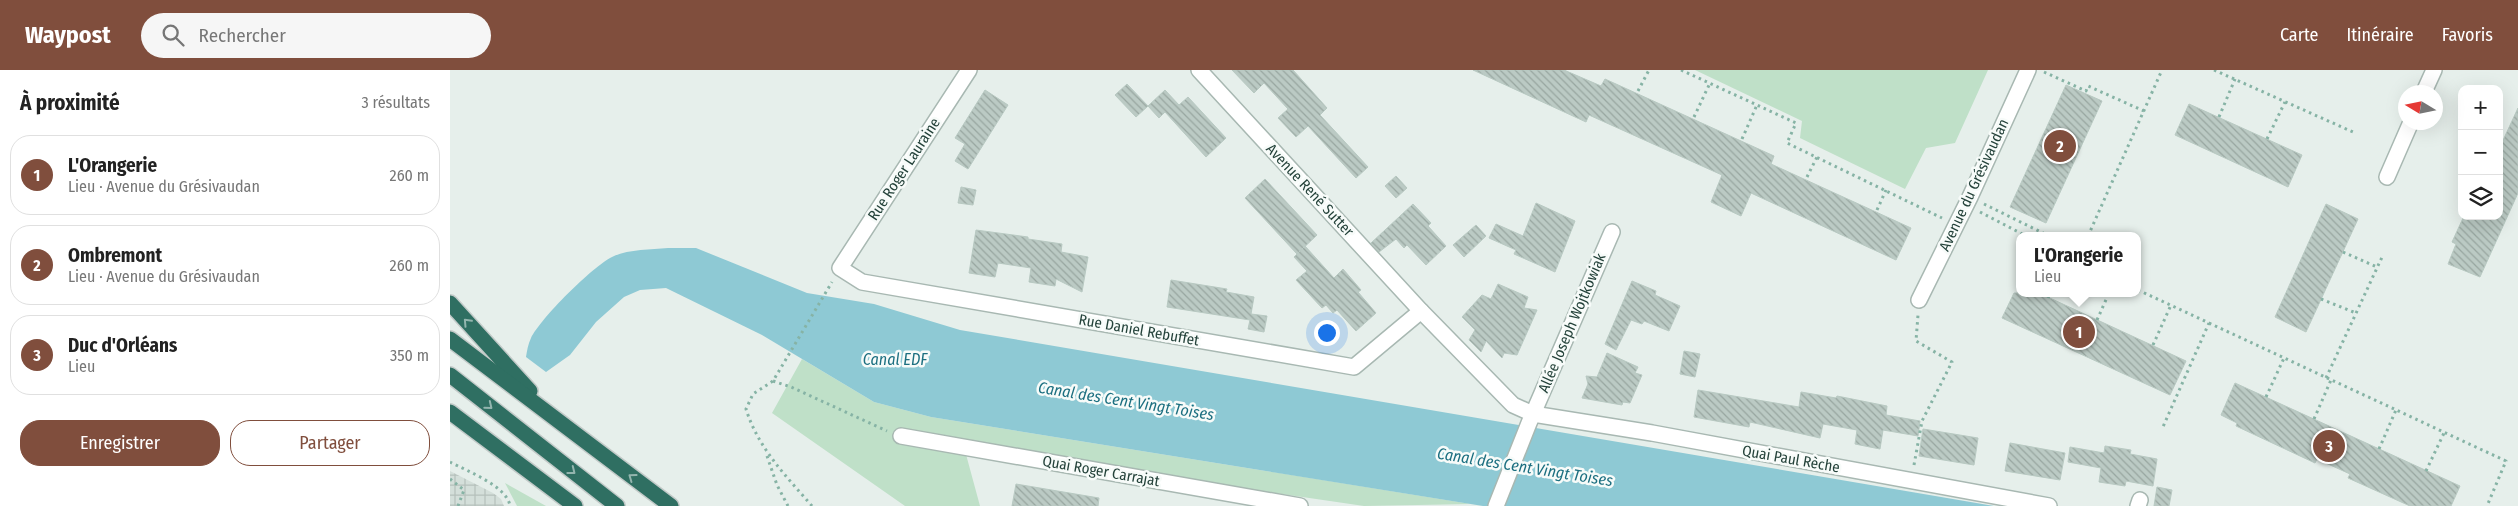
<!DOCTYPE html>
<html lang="fr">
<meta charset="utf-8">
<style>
:root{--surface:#fff;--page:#f6f6f6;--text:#222;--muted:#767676;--line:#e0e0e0;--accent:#804e3d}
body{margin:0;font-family:"Fira Sans Condensed",sans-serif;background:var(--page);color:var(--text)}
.controls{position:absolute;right:15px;top:15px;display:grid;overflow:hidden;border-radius:10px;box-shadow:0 5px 20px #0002}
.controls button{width:45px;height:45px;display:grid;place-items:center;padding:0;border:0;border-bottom:1px solid var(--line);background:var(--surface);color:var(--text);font:25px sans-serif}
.compass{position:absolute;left:1948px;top:15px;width:45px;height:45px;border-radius:50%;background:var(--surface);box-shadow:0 5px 20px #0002;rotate:280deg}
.you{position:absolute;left:876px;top:262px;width:18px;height:18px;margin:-12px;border:4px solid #fff;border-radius:50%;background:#1a73e8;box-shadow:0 0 0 8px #1a73e833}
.badge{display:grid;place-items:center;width:32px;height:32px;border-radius:50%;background:var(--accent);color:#fff;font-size:16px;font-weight:700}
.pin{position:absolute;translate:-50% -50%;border:2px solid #fff;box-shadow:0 1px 5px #0006}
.popup{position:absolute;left:1566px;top:162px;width:125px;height:65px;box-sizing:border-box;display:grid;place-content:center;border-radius:10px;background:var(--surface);filter:drop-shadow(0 1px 4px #0005);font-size:16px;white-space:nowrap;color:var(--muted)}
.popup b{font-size:19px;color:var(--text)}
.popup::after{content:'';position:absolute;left:50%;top:100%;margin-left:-10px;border:10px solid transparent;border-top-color:var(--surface)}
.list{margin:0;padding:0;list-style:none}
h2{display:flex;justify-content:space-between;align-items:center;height:65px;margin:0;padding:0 20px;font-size:21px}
h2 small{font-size:16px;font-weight:400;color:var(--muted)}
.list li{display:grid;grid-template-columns:32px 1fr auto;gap:15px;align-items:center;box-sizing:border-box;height:80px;margin:0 10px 10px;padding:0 10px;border:1px solid var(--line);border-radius:20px}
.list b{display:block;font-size:19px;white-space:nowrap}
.list p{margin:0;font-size:16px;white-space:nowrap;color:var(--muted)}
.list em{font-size:16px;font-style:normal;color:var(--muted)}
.actions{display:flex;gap:10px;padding:15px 20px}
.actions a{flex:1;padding:11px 0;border:1px solid var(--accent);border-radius:20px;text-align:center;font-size:18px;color:var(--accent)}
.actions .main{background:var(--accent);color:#fff}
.icon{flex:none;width:28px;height:28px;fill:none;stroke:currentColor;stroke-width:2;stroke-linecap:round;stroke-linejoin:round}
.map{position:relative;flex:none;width:2068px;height:436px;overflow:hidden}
header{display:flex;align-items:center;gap:30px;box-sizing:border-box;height:70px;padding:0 25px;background:var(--accent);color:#fff}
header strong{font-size:24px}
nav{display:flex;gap:28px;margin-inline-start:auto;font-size:18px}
.search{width:350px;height:45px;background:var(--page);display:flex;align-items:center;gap:12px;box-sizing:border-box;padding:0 18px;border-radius:28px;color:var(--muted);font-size:19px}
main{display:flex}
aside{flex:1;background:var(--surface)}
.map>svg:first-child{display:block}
.industrial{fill:url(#industrial-grid)}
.grass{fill:#bfe0c8}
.water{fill:#8ec9d4}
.building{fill:url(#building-back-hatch);stroke:#b8c9c2}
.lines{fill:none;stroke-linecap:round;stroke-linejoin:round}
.minor-casing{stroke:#a8b8b2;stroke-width:18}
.highway-casing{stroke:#c2cac8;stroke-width:18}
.path{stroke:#86b3a5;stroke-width:3;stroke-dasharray:2.5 4;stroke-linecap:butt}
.minor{stroke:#fff;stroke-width:15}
.highway{stroke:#2f6f62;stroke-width:15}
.oneway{stroke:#93b5ae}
.labels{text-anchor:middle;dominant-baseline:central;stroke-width:5;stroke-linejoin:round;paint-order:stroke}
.street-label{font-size:15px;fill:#24423a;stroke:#f7fbf9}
.water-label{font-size:16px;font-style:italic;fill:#1c6f80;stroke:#f7fbf9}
</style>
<header>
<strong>Waypost</strong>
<div class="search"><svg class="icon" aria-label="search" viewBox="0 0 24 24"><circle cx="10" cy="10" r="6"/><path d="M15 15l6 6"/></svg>Rechercher</div>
<nav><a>Carte</a><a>Itinéraire</a><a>Favoris</a></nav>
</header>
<main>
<aside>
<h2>À proximité<small>3 résultats</small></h2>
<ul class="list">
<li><span class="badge">1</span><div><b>L'Orangerie</b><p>Lieu · Avenue du Grésivaudan</p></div><em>260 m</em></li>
<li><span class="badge">2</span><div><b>Ombremont</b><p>Lieu · Avenue du Grésivaudan</p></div><em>260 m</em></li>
<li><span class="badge">3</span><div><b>Duc d'Orléans</b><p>Lieu</p></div><em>350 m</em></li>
</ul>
<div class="actions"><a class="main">Enregistrer</a><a>Partager</a></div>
</aside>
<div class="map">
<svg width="2068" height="436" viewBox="0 0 2068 436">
<defs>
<pattern id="industrial-grid" width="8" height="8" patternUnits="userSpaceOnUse" patternTransform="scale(1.25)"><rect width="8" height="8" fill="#d4dfda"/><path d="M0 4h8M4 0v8" fill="none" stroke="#b6c1bc"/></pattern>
<pattern id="building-back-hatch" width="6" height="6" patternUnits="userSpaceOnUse" patternTransform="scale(1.25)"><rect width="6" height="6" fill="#bbcac4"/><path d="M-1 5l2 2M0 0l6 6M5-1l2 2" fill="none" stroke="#98a6a0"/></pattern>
</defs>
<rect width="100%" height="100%" fill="#e6efeb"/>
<path class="industrial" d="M 0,401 L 43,423 L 51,429 L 54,436 L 0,436 Z"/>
<g class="grass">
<path d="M 1245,0 L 1538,0 L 1505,73 L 1476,78 L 1455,119 L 1350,68 L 1352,51 Z"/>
<path d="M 352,289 L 424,332 L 481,347 L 1021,434 L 914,436 L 514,377 L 530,436 L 455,436 L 322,343 Z"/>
<path d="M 55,413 L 96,436 L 67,436 Z"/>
</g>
<path class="water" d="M 218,178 L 246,178 L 357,223 L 424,234 L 510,260 L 1544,436 L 1033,436 L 481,347 L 424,332 L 312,265 L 216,218 L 190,220 L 174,227 L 146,252 L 120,285 L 96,302 L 76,287 C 77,281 78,274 81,268 C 91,248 142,197 162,187 C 178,179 200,180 218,178 Z"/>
<g class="building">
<path d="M 782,0 L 843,0 L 877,38 L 870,45 L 918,97 L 906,108 L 858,56 L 846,67 L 828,48 L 838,39 L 814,13 L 804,23 Z"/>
<path d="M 1023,0 L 1114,0 L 1151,16 L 1155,9 L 1324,86 L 1321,94 L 1461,158 L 1446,190 L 1301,123 L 1291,146 L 1261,132 L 1272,105 L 1139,45 L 1136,52 Z"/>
<path d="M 677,14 L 698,36 L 686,47 L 665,25 Z"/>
<path d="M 1616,15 L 1652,31 L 1596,153 L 1560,137 Z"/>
<path d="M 535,20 L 558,35 L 518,99 L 505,91 L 515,74 L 505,68 Z"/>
<path d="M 715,20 L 729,35 L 738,27 L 776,68 L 756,87 L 715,42 L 709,48 L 698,36 Z"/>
<path d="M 1739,34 L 1852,85 L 1838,117 L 1725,65 Z"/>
<path d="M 2068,38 L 2068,123 L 2030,207 L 1998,194 L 2006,174 L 2002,172 L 2014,146 L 2049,146 L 2049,79 Z"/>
<path d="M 946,106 L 957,118 L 946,128 L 935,116 Z"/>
<path d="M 815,109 L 867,165 L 847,184 L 795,128 Z"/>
<path d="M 511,117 L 526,120 L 523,135 L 508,133 Z"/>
<path d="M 1086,133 L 1125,151 L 1105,202 L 1064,184 L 1066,180 L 1039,168 L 1046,154 L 1073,166 Z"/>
<path d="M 963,134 L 981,153 L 978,156 L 996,176 L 976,195 L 957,175 L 954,178 L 946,169 L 929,182 L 921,173 Z"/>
<path d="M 1876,134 L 1908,149 L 1856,262 L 1825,247 Z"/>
<path d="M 1026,155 L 1036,166 L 1014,187 L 1003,175 Z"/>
<path d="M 526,160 L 578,167 L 578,169 L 612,174 L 611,182 L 638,187 L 632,222 L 606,209 L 605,216 L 579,212 L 581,198 L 548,193 L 545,207 L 519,203 Z"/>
<path d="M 855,176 L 884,208 L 893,199 L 911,220 L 908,222 L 926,243 L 906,261 L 887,240 L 883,243 L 876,235 L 872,238 L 846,210 L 857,201 L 844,187 Z"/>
<path d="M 721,210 L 777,219 L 776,222 L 804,227 L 801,244 L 817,246 L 814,262 L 798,259 L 800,250 L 717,237 Z"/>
<path d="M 1182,211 L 1206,221 L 1205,225 L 1230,236 L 1219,261 L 1194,251 L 1192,254 L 1181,250 L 1166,280 L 1155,274 Z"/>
<path d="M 1048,214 L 1078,227 L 1074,238 L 1087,240 L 1067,285 L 1054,283 L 1052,288 L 1036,271 L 1031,282 L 1019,270 L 1025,260 L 1012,247 L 1032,225 L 1041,229 Z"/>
<path d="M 1564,223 L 1589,223 L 1736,291 L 1720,325 L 1552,248 Z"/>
<path d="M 1234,281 L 1250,284 L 1245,307 L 1230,304 Z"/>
<path d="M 1157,283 L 1188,297 L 1185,303 L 1192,305 L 1180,333 L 1173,332 L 1172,335 L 1132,328 L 1138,314 L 1136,306 L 1147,307 Z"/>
<path d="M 1785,313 L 2010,416 L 2001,436 L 1960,436 L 1898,408 L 1900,404 L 1867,389 L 1865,393 L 1786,356 L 1787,353 L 1771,345 Z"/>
<path d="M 1248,320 L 1349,337 L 1351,322 L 1386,328 L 1387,326 L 1437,336 L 1436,345 L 1470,351 L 1468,366 L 1433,360 L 1430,379 L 1405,374 L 1407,360 L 1373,354 L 1370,368 L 1300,352 L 1299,357 L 1244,347 Z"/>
<path d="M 1473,359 L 1528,368 L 1524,395 L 1469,386 Z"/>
<path d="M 1560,373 L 1615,383 L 1610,410 L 1555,401 Z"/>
<path d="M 1655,376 L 1681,380 L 1680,384 L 1707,389 L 1703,416 L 1676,411 L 1675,416 L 1649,412 L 1651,398 L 1618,392 L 1620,377 L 1654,383 Z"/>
<path d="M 566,414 L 649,428 L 648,436 L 562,436 Z"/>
<path d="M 1707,417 L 1722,420 L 1719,436 L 1704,436 Z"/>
</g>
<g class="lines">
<defs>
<g id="minor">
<path d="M 519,0 L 390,198 L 412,212 L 904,297 L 971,241"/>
<path d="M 749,0 L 971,241 L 1063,335 L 1083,344 L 1202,363 L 1599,436"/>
<path d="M 1974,22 L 1984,0"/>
<path d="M 1937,107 L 1961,52"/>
<path d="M 1469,230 L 1520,127 L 1578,0"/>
<path d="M 451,366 L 850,436"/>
<path d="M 1046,436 L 1079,353 L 1162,162"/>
<path d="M 1688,436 L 1690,430"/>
</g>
<g id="highway">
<path d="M 0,233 L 80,321"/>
<path d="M 0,269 L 221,436"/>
<path d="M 0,305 L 167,436"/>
<path d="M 0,342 L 125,436"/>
</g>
</defs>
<use href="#minor" class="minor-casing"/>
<use href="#highway" class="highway-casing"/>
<g class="path">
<path d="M 1231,0 L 1346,53 L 1337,73 L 1492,148"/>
<path d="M 1764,0 L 1903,62"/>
<path d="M 1594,2 L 1636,21 L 1638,16 L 1694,41"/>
<path d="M 1188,21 L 1199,0"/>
<path d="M 1244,47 L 1260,13"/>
<path d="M 1769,47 L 1785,9"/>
<path d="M 1292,69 L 1307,35"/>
<path d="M 1817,69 L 1835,32"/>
<path d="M 1357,107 L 1367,87"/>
<path d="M 1534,134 L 1599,166"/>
<path d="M 1427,140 L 1436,120"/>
<path d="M 1530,142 L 1576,166"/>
<path d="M 1638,166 L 1712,0"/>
<path d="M 1893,182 L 1927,197"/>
<path d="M 1688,220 L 1759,253 L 1712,359"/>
<path d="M 1598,228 L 1600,223"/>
<path d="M 1871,229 L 1906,243"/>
<path d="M 1647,250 L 1659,223"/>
<path d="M 1759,253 L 2056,391 L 2037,436"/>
<path d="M 1703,275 L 1721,235"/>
<path d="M 1876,308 L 1933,185"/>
<path d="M 323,311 L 341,317 L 437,361"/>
<path d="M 1816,327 L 1834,288"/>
<path d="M 1864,349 L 1881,310"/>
<path d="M 1929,379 L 1946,340"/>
<path d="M 317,386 L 327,415 L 338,436"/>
<path d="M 0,392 C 17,401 57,416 60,436"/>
<path d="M 1464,395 L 1472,351 L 1502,292 L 1466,271 L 1468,245"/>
<path d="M 1976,401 L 1994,363"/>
<path d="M 0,409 L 14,420 L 8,436"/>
<path d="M 362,436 C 336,406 308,378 296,339 L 303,324 L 323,311 L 382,212"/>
</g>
<use href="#minor" class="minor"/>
<use href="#highway" class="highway"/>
</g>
<defs><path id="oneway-chevron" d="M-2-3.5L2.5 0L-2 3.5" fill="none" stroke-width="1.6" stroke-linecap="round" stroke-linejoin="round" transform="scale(1.25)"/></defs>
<g class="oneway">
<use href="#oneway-chevron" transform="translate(17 252) rotate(-133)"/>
<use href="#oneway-chevron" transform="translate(39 336) rotate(39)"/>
<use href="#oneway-chevron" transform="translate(122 401) rotate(38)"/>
<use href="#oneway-chevron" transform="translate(182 407) rotate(-144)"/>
</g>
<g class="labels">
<g class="street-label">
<text transform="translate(454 99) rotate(-57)">Rue Roger Lauraine</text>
<text transform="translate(1524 115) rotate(-65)">Avenue du Grésivaudan</text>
<text transform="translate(860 120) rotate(47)">Avenue René Sutter</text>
<text transform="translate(1122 253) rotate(-67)">Allée Joseph Wojtkowiak</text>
<text transform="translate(689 260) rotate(10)">Rue Daniel Rebuffet</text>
<text transform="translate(1341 389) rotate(10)">Quai Paul Rèche</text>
<text transform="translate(651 401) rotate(10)">Quai Roger Carrajat</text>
</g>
<g class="water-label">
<text x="445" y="289">Canal EDF</text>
<text transform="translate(676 331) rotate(9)">Canal des Cent Vingt Toises</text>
<text transform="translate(1075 397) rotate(9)">Canal des Cent Vingt Toises</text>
</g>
</g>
</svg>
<div class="controls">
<button>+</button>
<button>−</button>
<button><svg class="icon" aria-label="layers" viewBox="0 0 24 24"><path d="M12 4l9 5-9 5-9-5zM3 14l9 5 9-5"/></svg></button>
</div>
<svg class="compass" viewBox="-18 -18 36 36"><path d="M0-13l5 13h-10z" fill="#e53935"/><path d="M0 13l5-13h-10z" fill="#767676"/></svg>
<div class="you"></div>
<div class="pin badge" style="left:1629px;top:262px">1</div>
<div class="popup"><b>L'Orangerie</b>Lieu</div>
<div class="pin badge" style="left:1610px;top:76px">2</div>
<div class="pin badge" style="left:1879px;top:376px">3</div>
</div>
</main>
